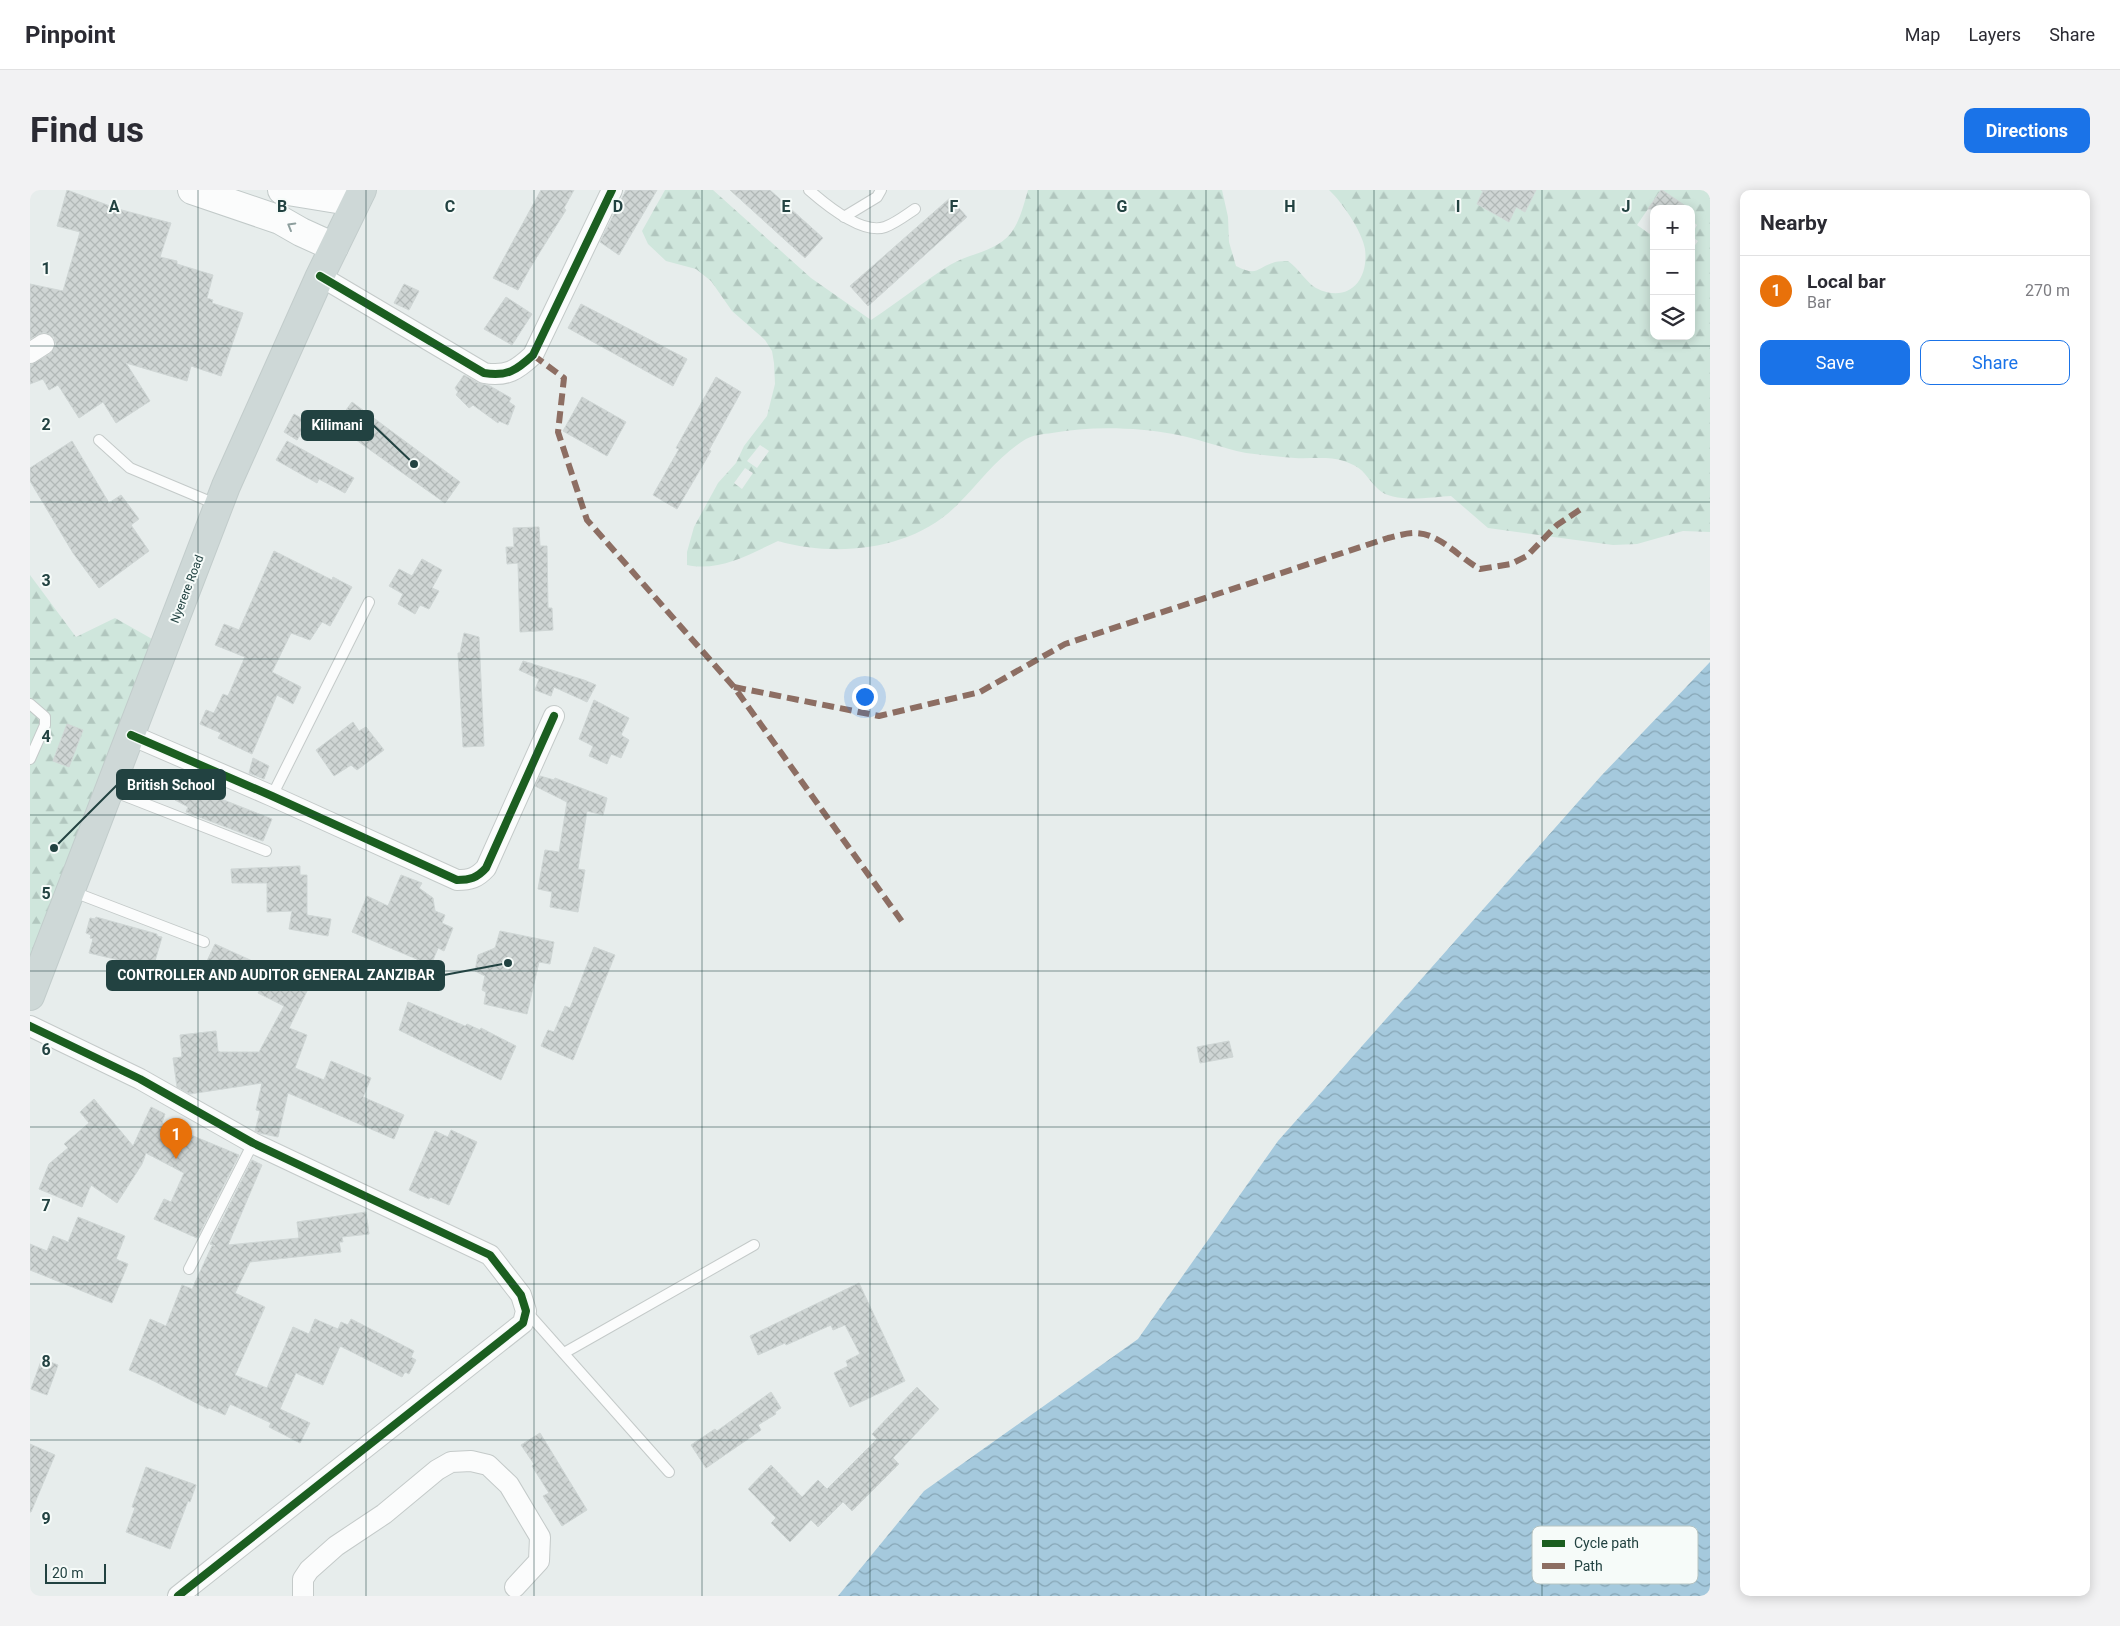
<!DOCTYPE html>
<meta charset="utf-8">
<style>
:root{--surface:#fff;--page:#f2f2f3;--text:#2b2b33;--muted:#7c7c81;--line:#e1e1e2;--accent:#1a73e8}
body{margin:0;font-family:Roboto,sans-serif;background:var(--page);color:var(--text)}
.controls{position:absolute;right:15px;top:15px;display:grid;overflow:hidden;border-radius:10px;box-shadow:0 2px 12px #0003}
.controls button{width:45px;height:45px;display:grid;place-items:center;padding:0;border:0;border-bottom:1px solid var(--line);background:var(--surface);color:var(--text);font:25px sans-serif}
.scale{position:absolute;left:15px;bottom:12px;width:61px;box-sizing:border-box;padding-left:5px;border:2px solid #224241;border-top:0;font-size:14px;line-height:18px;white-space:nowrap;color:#224241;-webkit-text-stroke:4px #f6fbf9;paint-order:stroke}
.you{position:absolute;left:834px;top:506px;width:18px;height:18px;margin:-12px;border:4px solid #fff;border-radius:50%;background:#1a73e8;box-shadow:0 0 0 8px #1a73e833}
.badge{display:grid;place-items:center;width:32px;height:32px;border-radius:50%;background:var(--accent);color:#fff;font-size:16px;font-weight:700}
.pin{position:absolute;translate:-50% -41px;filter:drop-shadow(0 1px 2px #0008)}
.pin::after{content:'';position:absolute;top:26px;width:18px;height:15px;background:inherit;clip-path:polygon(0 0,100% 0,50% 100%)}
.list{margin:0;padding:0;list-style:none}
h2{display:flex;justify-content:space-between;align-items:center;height:65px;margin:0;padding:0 20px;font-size:21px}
h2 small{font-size:16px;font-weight:400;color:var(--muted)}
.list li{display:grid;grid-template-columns:32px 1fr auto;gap:15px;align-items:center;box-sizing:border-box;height:70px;padding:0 20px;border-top:1px solid var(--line)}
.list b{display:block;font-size:19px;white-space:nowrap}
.list p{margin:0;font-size:16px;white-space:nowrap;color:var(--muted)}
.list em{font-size:16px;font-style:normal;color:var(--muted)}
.actions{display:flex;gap:10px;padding:15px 20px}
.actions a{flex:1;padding:11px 0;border:1px solid var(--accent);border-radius:10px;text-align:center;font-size:18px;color:var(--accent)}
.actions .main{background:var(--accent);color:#fff}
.icon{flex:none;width:28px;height:28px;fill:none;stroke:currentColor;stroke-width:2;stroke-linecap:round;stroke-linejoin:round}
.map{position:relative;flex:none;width:1680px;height:1406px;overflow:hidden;border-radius:10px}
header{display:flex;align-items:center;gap:30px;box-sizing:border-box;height:70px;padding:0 25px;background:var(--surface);border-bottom:1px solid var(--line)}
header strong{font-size:24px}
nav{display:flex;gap:28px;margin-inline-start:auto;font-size:18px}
.intro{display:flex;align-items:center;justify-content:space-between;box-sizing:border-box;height:120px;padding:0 30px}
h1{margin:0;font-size:35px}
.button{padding:12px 22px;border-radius:10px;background:var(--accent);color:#fff;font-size:18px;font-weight:700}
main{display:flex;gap:30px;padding:0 30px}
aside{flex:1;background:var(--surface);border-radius:10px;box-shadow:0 2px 12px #0003}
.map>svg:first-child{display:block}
.forest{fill:url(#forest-firs);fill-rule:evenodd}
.water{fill:url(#water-waves)}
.building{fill:url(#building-cross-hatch);stroke:#cfd6d5}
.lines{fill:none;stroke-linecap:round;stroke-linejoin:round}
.service-casing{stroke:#c4cac9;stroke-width:12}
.minor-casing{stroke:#c4cac9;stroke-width:22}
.secondary-casing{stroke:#c2cac9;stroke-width:30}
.primary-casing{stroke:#c2cccb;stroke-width:30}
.service{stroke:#fbfcfc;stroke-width:10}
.minor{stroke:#fbfcfc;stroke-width:20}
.secondary{stroke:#fbfcfc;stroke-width:28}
.primary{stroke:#ced8d7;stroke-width:28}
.quiet{stroke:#8d6e63;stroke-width:6;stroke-dasharray:12 6;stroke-linecap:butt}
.cycleway-casing{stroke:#f6fbf9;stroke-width:11}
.cycleway{stroke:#1b5e20;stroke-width:8}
.oneway{stroke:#8e9f9e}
.grid{fill:none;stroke:#224241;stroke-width:1;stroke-opacity:0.55}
.labels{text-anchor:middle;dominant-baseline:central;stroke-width:4;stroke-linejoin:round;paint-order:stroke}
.street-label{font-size:12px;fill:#224241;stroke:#f6fbf9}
.key{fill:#f6fbf9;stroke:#b6c4c2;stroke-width:1}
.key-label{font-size:14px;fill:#224241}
.grid-label{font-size:16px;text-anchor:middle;font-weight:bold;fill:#224241;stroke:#f6fbf9;stroke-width:4;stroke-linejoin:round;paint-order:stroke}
.leader{fill:none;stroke:#224241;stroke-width:2}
.callout-dot{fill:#224241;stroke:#f6fbf9;stroke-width:2}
.callout{fill:#224241;stroke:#224241;stroke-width:2}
.callout-label{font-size:14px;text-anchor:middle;font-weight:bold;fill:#fff}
</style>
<header>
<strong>Pinpoint</strong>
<nav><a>Map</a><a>Layers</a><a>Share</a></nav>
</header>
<div class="intro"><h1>Find us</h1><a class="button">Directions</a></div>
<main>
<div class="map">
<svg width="1680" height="1406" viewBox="0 0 1680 1406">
<defs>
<pattern id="forest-firs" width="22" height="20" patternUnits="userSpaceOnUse" patternTransform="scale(1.25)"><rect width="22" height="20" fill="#cfe6dc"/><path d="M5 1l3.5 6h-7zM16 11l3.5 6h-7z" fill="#b1c6be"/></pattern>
<pattern id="water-waves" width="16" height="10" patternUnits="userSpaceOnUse" patternTransform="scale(1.25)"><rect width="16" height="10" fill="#a5c9dd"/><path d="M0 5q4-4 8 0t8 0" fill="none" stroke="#86a5b5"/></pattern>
<pattern id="building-cross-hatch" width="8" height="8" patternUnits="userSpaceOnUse" patternTransform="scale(1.25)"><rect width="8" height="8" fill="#cfd5d4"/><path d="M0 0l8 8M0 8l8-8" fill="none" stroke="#b1b8b7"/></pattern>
</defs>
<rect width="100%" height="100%" fill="#e7edec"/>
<g class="forest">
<path d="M 635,0 L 683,0 L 781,88 L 841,130 C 868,112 893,92 920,75 C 940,63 966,62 981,43 C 990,31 994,14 998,0 L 1192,0 L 1198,27 L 1199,52 L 1206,76 C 1228,87 1226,78 1245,72 C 1249,71 1254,71 1258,71 C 1268,78 1278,94 1286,98 C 1317,114 1339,92 1335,59 C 1332,41 1312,12 1299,0 L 1453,0 L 1447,14 L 1479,32 L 1486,17 L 1495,22 L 1506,0 L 1631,0 L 1607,35 L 1624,47 L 1624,146 L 1661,146 L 1661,61 L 1668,51 L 1661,46 L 1667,35 L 1661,30 L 1661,19 L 1644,19 L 1648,11 L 1632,0 L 1680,0 L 1680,342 L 1653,341 L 1607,354 L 1583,355 L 1458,338 L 1421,306 C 1401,307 1363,314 1348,299 C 1333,284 1336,279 1314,271 C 1299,266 1280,269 1265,268 C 1249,267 1232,265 1216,263 C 1191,258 1167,248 1143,244 C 1106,237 1059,236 1022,243 C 1014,244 1003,245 996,249 C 969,265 950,292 928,314 C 884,360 807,368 748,351 C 720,364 689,382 657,375 L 657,362 L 664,337 L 688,293 L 706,273 L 714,256 L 737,226 L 745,194 L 744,173 L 742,161 L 735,150 L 702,121 L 681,91 L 666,79 L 636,71 L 618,54 L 612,41 ZM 730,255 L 739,261 L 727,278 L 717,271 ZM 715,278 L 723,283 L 712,299 L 704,293 Z"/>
<path d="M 0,385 L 46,447 L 85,428 L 131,454 L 0,792 Z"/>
</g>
<path class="water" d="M 1680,472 L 1680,1406 L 808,1406 L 894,1301 L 1108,1149 L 1248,951 L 1571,586 Z"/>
<g class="building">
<path d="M 37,0 L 88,19 L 141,33 L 130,67 L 147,71 L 147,74 L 183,85 L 177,108 L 183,110 L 182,113 L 213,123 L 191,186 L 161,176 L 157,191 L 96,173 L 120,211 L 86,233 L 73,212 L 49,228 L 28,195 L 19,200 L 13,189 L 0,194 L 0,175 L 20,164 L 26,154 L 24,147 L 14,142 L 0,149 L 0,94 L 33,101 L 50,42 L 27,36 Z"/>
<path d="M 511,0 L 544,0 L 534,18 L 536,20 L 500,78 L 488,100 L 463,88 Z"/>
<path d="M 596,0 L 627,0 L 589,65 L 570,52 Z"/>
<path d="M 700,0 L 740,0 L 793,48 L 775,68 Z"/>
<path d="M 1451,0 L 1506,0 L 1495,22 L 1486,17 L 1479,32 L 1447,14 L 1453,1 Z"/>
<path d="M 1631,0 L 1632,0 L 1660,19 L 1618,19 Z"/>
<path d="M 920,8 L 937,27 L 838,116 L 820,96 Z"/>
<path d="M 374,94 L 389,101 L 379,120 L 364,113 Z"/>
<path d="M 476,107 L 502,124 L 482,155 L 454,139 Z"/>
<path d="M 551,114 L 657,169 L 643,196 L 538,138 Z"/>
<path d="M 434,185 L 448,193 L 460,196 L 481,208 L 479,212 L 485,216 L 478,235 L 469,231 L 468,233 L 443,215 L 439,218 L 426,205 L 428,202 L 425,198 Z"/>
<path d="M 686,187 L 711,202 L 679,260 L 681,261 L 647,319 L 623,305 L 649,259 L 646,258 Z"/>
<path d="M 552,207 L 596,232 L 577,266 L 533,241 Z"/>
<path d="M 322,212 L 430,292 L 415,313 L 305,235 Z"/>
<path d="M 264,224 L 278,232 L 267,250 L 254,242 Z"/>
<path d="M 42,251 L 79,313 L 91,305 L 109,329 L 101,335 L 119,361 L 69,398 L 43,363 L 0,291 L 0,278 Z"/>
<path d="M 257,251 L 324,288 L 315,303 L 289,289 L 287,293 L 246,270 Z"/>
<path d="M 509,337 L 510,356 L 517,356 L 518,418 L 522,418 L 523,440 L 490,442 L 488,373 L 477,374 L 476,357 L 484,357 L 483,338 Z"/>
<path d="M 244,361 L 302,390 L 303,387 L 322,397 L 300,436 L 292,432 L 280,450 L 261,443 L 242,482 L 271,497 L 263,514 L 247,505 L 222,564 L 188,548 L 191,543 L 170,534 L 176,520 L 184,523 L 193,504 L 198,506 L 215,467 L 185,455 L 194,434 L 209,440 Z"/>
<path d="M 392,369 L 412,380 L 402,398 L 409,401 L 399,419 L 390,415 L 385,424 L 368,414 L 373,404 L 359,396 L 369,379 L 382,386 Z"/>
<path d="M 434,443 L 449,447 L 454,556 L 433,557 L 428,463 L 430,463 Z"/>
<path d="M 493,471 L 554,490 L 566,495 L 557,512 L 524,497 L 521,506 L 505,500 L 509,489 L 489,480 Z"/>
<path d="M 564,510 L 599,528 L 591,545 L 599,550 L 591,568 L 581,564 L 577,574 L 559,566 L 563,556 L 549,549 Z"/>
<path d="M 323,532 L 329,541 L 336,537 L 354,560 L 327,580 L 321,575 L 304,586 L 286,560 Z"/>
<path d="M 37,534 L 53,540 L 39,577 L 23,571 Z"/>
<path d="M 223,568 L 239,576 L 234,589 L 219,583 Z"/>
<path d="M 510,586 L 524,590 L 525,588 L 577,608 L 573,625 L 557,621 L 548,679 L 555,680 L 548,722 L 520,717 L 522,702 L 508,699 L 515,660 L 529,662 L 537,612 L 505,596 Z"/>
<path d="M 153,593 L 166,599 L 168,595 L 183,601 L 181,605 L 242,629 L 233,651 L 156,622 L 158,617 L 145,610 Z"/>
<path d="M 270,676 L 270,685 L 277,685 L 277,725 L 301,729 L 298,746 L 259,739 L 262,721 L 237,722 L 237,693 L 202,693 L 201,679 Z"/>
<path d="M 371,685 L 392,693 L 389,698 L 403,708 L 405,721 L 415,725 L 412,733 L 423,738 L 414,761 L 408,758 L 401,775 L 322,742 L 337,706 L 358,716 Z"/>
<path d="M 66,727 L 127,744 L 127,746 L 132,747 L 123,778 L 59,763 L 63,749 L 60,748 L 61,745 L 56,743 L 60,728 L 65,729 Z"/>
<path d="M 470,741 L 524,752 L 520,774 L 509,772 L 497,824 L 454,814 L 456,802 L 452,800 L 455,786 L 445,781 L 448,765 L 465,758 Z"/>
<path d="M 185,754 L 240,779 L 241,777 L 279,797 L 259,838 L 277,845 L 265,878 L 294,890 L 301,871 L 341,888 L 333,907 L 374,925 L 364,949 L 258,903 L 248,947 L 229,943 L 225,941 L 230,921 L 226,920 L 232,893 L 160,904 L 147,897 L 143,868 L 152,867 L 150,845 L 186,841 L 188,861 L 190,862 L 229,862 L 254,816 L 228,803 L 231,798 L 176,773 Z"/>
<path d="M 564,757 L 585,765 L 543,870 L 511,856 L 518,840 L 524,842 L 535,816 L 540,818 Z"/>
<path d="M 378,812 L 435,836 L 437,834 L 450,840 L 451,838 L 486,856 L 471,890 L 369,840 Z"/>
<path d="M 1199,851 L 1203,867 L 1170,873 L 1167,857 Z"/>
<path d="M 64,909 L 103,956 L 121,917 L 135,924 L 132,933 L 209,965 L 167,1048 L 124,1029 L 134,1009 L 141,1012 L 154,983 L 116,963 L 112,974 L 87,1013 L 61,995 L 52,1017 L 9,999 L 19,974 L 38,958 L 34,954 L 59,933 L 50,922 Z"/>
<path d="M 421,940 L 447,952 L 419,1015 L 400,1007 L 399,1009 L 379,1000 L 405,941 L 418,947 Z"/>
<path d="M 222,970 L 232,975 L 198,1055 L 269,1048 L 267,1032 L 336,1022 L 339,1044 L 312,1047 L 313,1052 L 309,1052 L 311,1062 L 220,1072 L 205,1103 L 235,1117 L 205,1185 L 237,1198 L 263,1137 L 279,1144 L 285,1129 L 308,1139 L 311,1132 L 318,1135 L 321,1129 L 384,1161 L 381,1167 L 386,1170 L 379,1184 L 375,1182 L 372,1187 L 310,1156 L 293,1195 L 266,1183 L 250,1219 L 280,1233 L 270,1253 L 239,1237 L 241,1233 L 200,1214 L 195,1225 L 179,1218 L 178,1219 L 124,1191 L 99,1180 L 120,1129 L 136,1136 L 152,1095 L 162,1099 L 182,1056 L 185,1056 L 180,1054 Z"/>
<path d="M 48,1027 L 95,1046 L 86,1069 L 98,1074 L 82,1113 L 0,1080 L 0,1054 L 17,1061 L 23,1046 L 38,1052 Z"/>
<path d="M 829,1093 L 875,1191 L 820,1217 L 804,1183 L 818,1176 L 816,1171 L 830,1164 L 815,1135 L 803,1140 L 801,1135 L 756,1155 L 755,1153 L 728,1165 L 720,1146 Z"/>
<path d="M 11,1171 L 18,1171 L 28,1175 L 17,1205 L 1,1199 Z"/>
<path d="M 887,1197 L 909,1219 L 863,1268 L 869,1274 L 822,1321 L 813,1312 L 788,1337 L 781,1330 L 760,1352 L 741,1333 L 746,1328 L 718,1299 L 741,1275 L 772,1307 L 788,1290 L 797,1299 L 847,1249 L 842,1244 Z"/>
<path d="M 741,1202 L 751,1218 L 745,1222 L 746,1224 L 728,1235 L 731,1240 L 676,1278 L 661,1255 L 685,1239 L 687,1241 Z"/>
<path d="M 510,1243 L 557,1320 L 532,1336 L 513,1306 L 519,1303 L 502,1276 L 504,1274 L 491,1255 Z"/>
<path d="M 0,1254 L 25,1265 L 1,1322 L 0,1322 Z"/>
<path d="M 116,1277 L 166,1295 L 160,1312 L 158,1311 L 140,1359 L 96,1342 L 105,1318 L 102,1317 Z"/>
</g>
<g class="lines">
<defs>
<g id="service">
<path d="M 779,0 C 795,14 832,45 855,37 C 866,33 876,25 885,19"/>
<path d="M 814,27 L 847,7 L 851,0"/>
<path d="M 69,250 L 100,278 L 188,315"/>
<path d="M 0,514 L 15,527 L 15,535 L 0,569"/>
<path d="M 80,600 L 236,661"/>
<path d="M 242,606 L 339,412"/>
<path d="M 41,701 L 174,752"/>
<path d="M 159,1079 L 223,953"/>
<path d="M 496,1121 L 639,1282"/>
<path d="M 534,1163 L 724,1055"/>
</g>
<g id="minor">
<path d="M 290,86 L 454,183 C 477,187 487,180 503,165 L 582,0"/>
<path d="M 0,163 L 14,154"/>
<path d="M 101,545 L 242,606 L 427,690 C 440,690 447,688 456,678 L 524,526"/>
<path d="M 0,836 L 110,889 L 223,953 L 460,1065 L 491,1105 L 496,1121 L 493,1133 L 148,1406"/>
<path d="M 273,1406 L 273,1389 L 279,1380 L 306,1356 L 354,1324 L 407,1280 L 421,1272 L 441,1271 L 458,1275 L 479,1295 L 510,1347 L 509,1371 L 485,1397"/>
</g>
<g id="secondary">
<path d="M 162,0 L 250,30 L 271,42 L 304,57"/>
<path d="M 252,0 L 307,9 L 327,8"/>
</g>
<path id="primary" d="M 0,806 L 196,296 L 290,86 L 332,0"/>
</defs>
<use href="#service" class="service-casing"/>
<use href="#minor" class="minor-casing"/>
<use href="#secondary" class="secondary-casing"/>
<use href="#primary" class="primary-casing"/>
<use href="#service" class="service"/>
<use href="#minor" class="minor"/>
<use href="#secondary" class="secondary"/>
<use href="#primary" class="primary"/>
<g class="quiet">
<path d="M 503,165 L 534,188 L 528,242 L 557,330 L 704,497 L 873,733"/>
<path d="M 704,497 L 849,526 L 950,502 L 1035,454 L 1358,348 C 1367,346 1376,343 1385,343 C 1410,343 1429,368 1450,379 L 1481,374 L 1497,366 L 1527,335 L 1554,317"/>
</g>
<defs>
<g id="cycleway">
<path d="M 290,86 L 454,183 C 477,187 487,180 503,165 L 582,0"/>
<path d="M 101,545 L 242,606 L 427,690 C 440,690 447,688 456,678 L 524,526"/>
<path d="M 0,836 L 110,889 L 223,953 L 460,1065 L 491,1105 L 496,1121 L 493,1133 L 148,1406"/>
</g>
</defs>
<use href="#cycleway" class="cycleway-casing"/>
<use href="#cycleway" class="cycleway"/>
</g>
<defs><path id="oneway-chevron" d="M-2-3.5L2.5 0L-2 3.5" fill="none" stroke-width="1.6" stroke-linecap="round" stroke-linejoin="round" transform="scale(1.25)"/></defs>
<use class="oneway" href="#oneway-chevron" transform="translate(261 36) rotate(-150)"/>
<path class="grid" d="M 168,0 L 168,1406M 336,0 L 336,1406M 504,0 L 504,1406M 672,0 L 672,1406M 840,0 L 840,1406M 1008,0 L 1008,1406M 1176,0 L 1176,1406M 1344,0 L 1344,1406M 1512,0 L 1512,1406M 0,156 L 1680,156M 0,312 L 1680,312M 0,469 L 1680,469M 0,625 L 1680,625M 0,781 L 1680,781M 0,937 L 1680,937M 0,1094 L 1680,1094M 0,1250 L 1680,1250"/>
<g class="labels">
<g class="street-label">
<text transform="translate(157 399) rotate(-69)">Nyerere Road</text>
</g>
</g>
<rect x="1502" y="1336" width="166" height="58" rx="8" class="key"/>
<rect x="1512" y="1350" width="23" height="7" fill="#1b5e20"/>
<rect x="1512" y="1373" width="23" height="6" fill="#8d6e63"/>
<g class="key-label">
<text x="1544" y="1358">Cycle path</text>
<text x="1544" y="1381">Path</text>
</g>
<g class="grid-label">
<text x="84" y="22">A</text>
<text x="252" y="22">B</text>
<text x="420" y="22">C</text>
<text x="588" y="22">D</text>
<text x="756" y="22">E</text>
<text x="924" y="22">F</text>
<text x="1092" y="22">G</text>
<text x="1260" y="22">H</text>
<text x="1428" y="22">I</text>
<text x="1596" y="22">J</text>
<text x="16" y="84">1</text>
<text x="16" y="240">2</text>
<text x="16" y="396">3</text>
<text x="16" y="552">4</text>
<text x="16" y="709">5</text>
<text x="16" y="865">6</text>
<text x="16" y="1021">7</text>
<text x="16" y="1177">8</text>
<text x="16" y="1334">9</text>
</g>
<path class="leader" d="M384 274L343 235M24 658L87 595M478 773L414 785"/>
<g class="callout-dot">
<circle cx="384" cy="274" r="5"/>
<circle cx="24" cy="658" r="5"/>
<circle cx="478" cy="773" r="5"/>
</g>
<g class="callout">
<rect x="272" y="221" width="71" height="29" rx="5"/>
<rect x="87" y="580" width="108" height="29" rx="5"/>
<rect x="77" y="771" width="337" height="29" rx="5"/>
</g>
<g class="callout-label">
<text x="307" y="240">Kilimani</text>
<text x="141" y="600">British School</text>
<text x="246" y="790">CONTROLLER AND AUDITOR GENERAL ZANZIBAR</text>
</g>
</svg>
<div class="controls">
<button>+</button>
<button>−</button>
<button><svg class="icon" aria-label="layers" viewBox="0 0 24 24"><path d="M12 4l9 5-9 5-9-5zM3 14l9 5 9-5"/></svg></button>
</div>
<div class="scale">20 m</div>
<div class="you"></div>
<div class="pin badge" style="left:146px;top:969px;background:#e8710a">1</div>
</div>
<aside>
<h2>Nearby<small></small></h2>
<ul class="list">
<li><span class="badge" style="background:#e8710a">1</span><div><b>Local bar</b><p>Bar</p></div><em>270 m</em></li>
</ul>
<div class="actions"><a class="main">Save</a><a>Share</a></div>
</aside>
</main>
